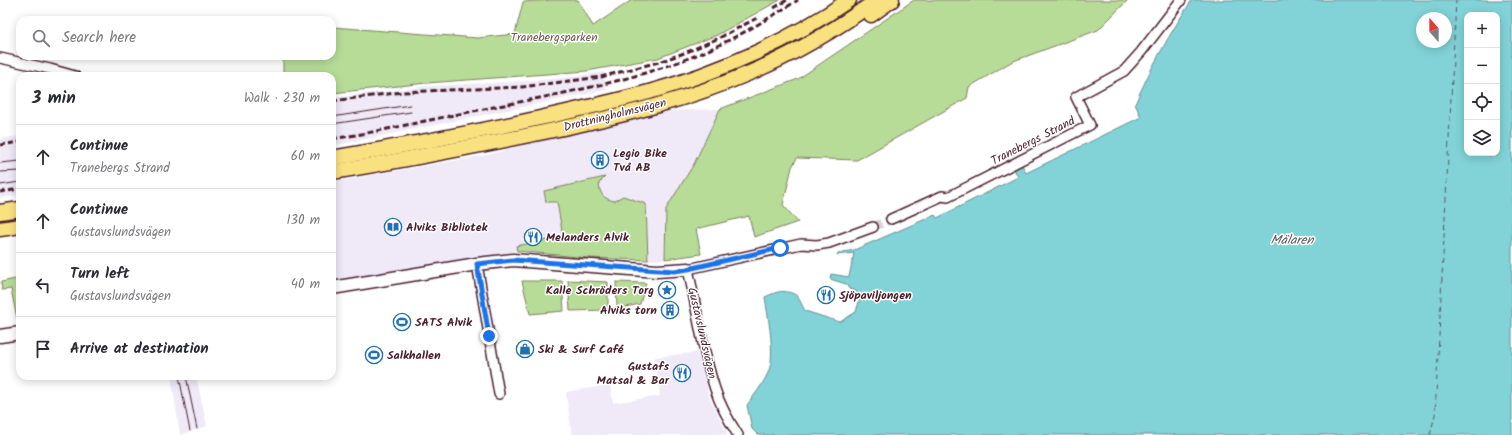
<!DOCTYPE html>
<meta charset="utf-8">
<style>
:root{--surface:#fff;--page:#f7f7f7;--text:#2b2b33;--muted:#7c7c81;--line:#e1e1e2}
body{margin:0;font-family:Kalam,sans-serif;background:var(--page);color:var(--text)}
.controls{position:absolute;right:12px;top:12px;display:grid;overflow:hidden;border-radius:8px;box-shadow:0 2px 10px #0003}
.controls button{width:36px;height:36px;display:grid;place-items:center;padding:0;border:0;border-bottom:1px solid var(--line);background:var(--surface);color:var(--text);font:20px sans-serif}
.compass{position:absolute;left:1416px;top:12px;width:36px;height:36px;border-radius:50%;background:var(--surface);box-shadow:0 2px 10px #0003;rotate:339deg}
.stop{position:absolute;width:12px;height:12px;margin:-9px;border:3px solid #1a73e8;border-radius:50%;background:#fff}
.stop.end{background:#1a73e8;border-color:#fff;box-shadow:0 1px 4px #0008}
.list{margin:0;padding:0;list-style:none}
h2{display:flex;justify-content:space-between;align-items:center;height:52px;margin:0;padding:0 16px;font-size:17px}
h2 small{font-size:13px;font-weight:400;color:var(--muted)}
.list li{display:grid;grid-template-columns:26px 1fr auto;gap:12px;align-items:center;box-sizing:border-box;height:64px;padding:0 16px;border-top:1px solid var(--line)}
.list b{display:block;font-size:15px;white-space:nowrap}
.list p{margin:0;font-size:13px;white-space:nowrap;color:var(--muted)}
.list em{font-size:13px;font-style:normal;color:var(--muted)}
.icon{flex:none;width:22px;height:22px;fill:none;stroke:currentColor;stroke-width:2;stroke-linecap:round;stroke-linejoin:round}
.map{position:relative;flex:none;width:1512px;height:435px;overflow:hidden}
.search{position:absolute;background:var(--surface);box-shadow:0 2px 10px #0003;left:16px;top:16px;width:320px;height:44px;display:flex;align-items:center;gap:10px;box-sizing:border-box;padding:0 14px;border-radius:12px;color:var(--muted);font-size:15px}
.panel{position:absolute;background:var(--surface);box-shadow:0 2px 10px #0003;left:16px;top:72px;width:320px;height:308px;border-radius:12px}
.map>svg:first-child{display:block}
.built{fill:#efe9f8}
.green{fill:#b7dc97;stroke:#807e61}
.water{fill:#81d3d7;stroke:#6b8b92;fill-rule:evenodd}
.lines{fill:none;stroke-linecap:round;stroke-linejoin:round}
.ferry{stroke:#5a555f;stroke-width:1;stroke-dasharray:5 4;stroke-linecap:butt}
.street-tunnel{stroke:#dbd2d5;stroke-width:9;stroke-dasharray:9 4.5;stroke-linecap:butt}
.street-casing{stroke:#4a1f2b;stroke-width:12}
.secondary-casing{stroke:#4a1f2b;stroke-width:15}
.primary-casing{stroke:#4a1f2b;stroke-width:17}
.street{stroke:#fff;stroke-width:9}
.secondary{stroke:#fff;stroke-width:12}
.primary{stroke:#fae180;stroke-width:14}
.tram{stroke:#4a1f2b;stroke-width:1}
.rail{stroke:#4a1f2b;stroke-width:3;stroke-dasharray:6 3;stroke-linecap:butt}
.route{stroke:#1a73e8;stroke-width:5}
.labels{text-anchor:middle;dominant-baseline:central;stroke-width:3;stroke-linejoin:round;paint-order:stroke}
.park-label{font-size:12px;fill:#6b584b;stroke:#fff}
.street-label{font-size:12px;fill:#4a1f2b;stroke:#fff}
.poi-label{font-size:12px;font-weight:bold;fill:#4a1f2b;stroke:#fff;text-anchor:start}
.water-label{font-size:13px;font-style:italic;fill:#5a555f;stroke:#fff}
</style>
<div class="map">
<svg width="1512" height="435" viewBox="0 0 1512 435">
<rect width="100%" height="100%" fill="#fff"/>
<filter id="ink" filterUnits="userSpaceOnUse"><feTurbulence type="fractalNoise" baseFrequency=".025" numOctaves="2"/><feDisplacementMap in="SourceGraphic" scale="8" xChannelSelector="R" yChannelSelector="G"/><feConvolveMatrix kernelMatrix="1 2 1 2 8 2 1 2 1" color-interpolation-filters="sRGB"/></filter>
<g filter="url(#ink)">
<g class="built">
<path d="M 604,72 L 606,90 L 332,146 L 332,98 L 429,86 L 510,82 L 564,78 Z"/>
<path d="M 720,109 L 694,164 L 666,209 L 665,259 L 648,260 L 588,258 L 517,251 L 332,281 L 332,182 L 482,156 L 666,111 Z"/>
<path d="M 20,136 L 20,195 L 0,198 L 0,139 Z"/>
<path d="M 701,352 L 708,395 L 728,435 L 572,435 L 566,392 L 610,385 L 613,403 L 660,396 L 655,357 Z"/>
<path d="M 171,376 L 196,376 L 207,426 L 180,435 Z"/>
</g>
<g class="green">
<path d="M 553,0 L 578,0 L 593,26 L 632,0 L 780,0 L 717,35 L 658,58 L 587,71 L 427,83 L 332,93 L 332,76 L 283,76 L 283,56 L 332,56 L 332,27 L 478,38 L 515,34 L 523,2 Z"/>
<path d="M 914,0 L 1128,0 L 1098,30 L 1011,62 L 969,87 L 967,98 L 857,160 L 797,158 L 792,167 L 783,205 L 798,222 L 754,237 L 749,216 L 696,229 L 701,254 L 665,259 L 666,209 L 694,164 L 720,109 L 798,79 Z"/>
<path d="M 605,177 L 599,183 C 600,195 603,198 614,201 L 623,196 L 646,204 L 648,260 L 588,258 L 517,251 L 516,246 L 563,237 L 557,202 L 546,202 L 544,191 Z"/>
<path d="M 20,278 L 20,319 L 17,319 L 11,289 L 2,290 L 1,282 Z"/>
<path d="M 568,280 L 608,282 L 608,310 L 570,311 Z"/>
<path d="M 522,281 L 562,281 L 564,311 L 530,314 Z"/>
<path d="M 616,282 L 646,283 L 640,304 L 617,309 Z"/>
</g>
<path class="water" d="M 1192,0 L 1512,0 L 1512,435 L 758,435 L 752,429 L 747,405 C 756,393 769,377 771,362 C 773,341 768,317 765,297 C 779,291 782,289 797,295 L 805,311 L 840,322 L 856,312 L 860,298 L 856,291 L 849,289 L 846,284 L 830,279 L 831,274 L 849,277 L 854,253 L 837,255 L 838,253 L 854,250 L 935,215 L 937,218 L 1018,177 L 1013,167 L 1021,163 L 1026,173 L 1141,117 L 1135,104 C 1151,67 1170,33 1192,0 ZM 1467,15 L 1497,15 L 1497,153 L 1467,153 ZM 1422,18 L 1446,18 L 1446,42 L 1422,42 Z"/>
<g class="lines">
<path class="ferry" d="M 1430,435 L 1435,415 L 1456,0"/>
<path class="street-tunnel" d="M 873,227 L 891,219"/>
<defs>
<g id="street">
<path d="M 0,58 L 50,69 L 75,76"/>
<path d="M 891,219 L 942,196 L 948,197 L 1090,125 L 1076,97 L 1124,71 L 1141,52 L 1181,0"/>
<path d="M 477,264 L 499,394"/>
<path d="M 738,435 C 729,421 720,405 715,389 C 702,350 697,309 688,269 L 801,244 L 817,245 L 829,243 L 873,227"/>
</g>
<g id="secondary">
<path d="M 332,288 L 477,264 L 513,260 L 657,271 L 688,269"/>
<path d="M 0,336 L 20,333"/>
</g>
<g id="primary">
<path d="M 871,15 L 892,0"/>
<path d="M 332,158 C 402,146 471,133 540,118 C 576,110 613,102 649,92 C 717,73 790,41 849,0"/>
<path d="M 332,172 C 405,160 477,146 549,131 C 620,116 685,101 752,72 C 796,53 838,28 877,0"/>
<path d="M 0,212 L 20,209"/>
<path d="M 0,229 L 20,226"/>
</g>
</defs>
<use href="#street" class="street-casing"/>
<use href="#secondary" class="secondary-casing"/>
<use href="#primary" class="primary-casing"/>
<use href="#street" class="street"/>
<use href="#secondary" class="secondary"/>
<use href="#primary" class="primary"/>
<g class="tram">
<path d="M 332,117 L 410,105"/>
<path d="M 332,124 L 411,112"/>
<path d="M 0,163 L 20,161"/>
<path d="M 0,172 L 20,171"/>
<path d="M 0,185 L 20,182"/>
<path d="M 179,376 L 190,431"/>
<path d="M 186,376 L 197,429"/>
</g>
<g class="rail">
<path d="M 774,8 L 787,0"/>
<path d="M 332,101 L 403,92 L 522,87 L 601,77 L 659,62 L 687,52 L 719,38 L 757,18"/>
<path d="M 332,139 C 378,132 423,121 469,112 C 541,97 620,85 689,58 C 728,43 763,22 798,0"/>
<path d="M 0,145 L 20,142"/>
<path d="M 0,192 L 20,189"/>
</g>
</g>
</g>
<g class="lines" filter="url(#ink)">
<path class="route" d="M 489,336 L 477,264 L 513,260 L 674,271 L 688,269 L 780,248"/>
</g>
<defs>
<symbol id="building-ring" viewBox="-11 -11 22 22"><circle r="9.5" fill="#fff" stroke="#1f6fb2" stroke-width="1.5"/><path d="M-4-6H4V6H1V3H-1V6H-4ZM-2.5-4.3h1.7v1.8h-1.7ZM.8-4.3h1.7v1.8H.8ZM-2.5-1h1.7V.8h-1.7ZM.8-1h1.7V.8H.8Z" fill="#1f6fb2"/></symbol>
<symbol id="library-ring" viewBox="-11 -11 22 22"><circle r="9.5" fill="#fff" stroke="#1f6fb2" stroke-width="1.5"/><path d="M-6-4Q-3-5.5-.7-3.5V5Q-3 3-6 4ZM6-4Q3-5.5 .7-3.5V5Q3 3 6 4Z" fill="#1f6fb2"/></symbol>
<symbol id="restaurant-ring" viewBox="-11 -11 22 22"><circle r="9.5" fill="#fff" stroke="#1f6fb2" stroke-width="1.5"/><path d="M-5-6h1v4h1v-4h1v4h1v-4h1v5L-1.5 .5V6h-2V.5L-5-1ZM5-6V6H3V1.5H1.5Q1.5-4 5-6Z" fill="#1f6fb2"/></symbol>
<symbol id="sight-ring" viewBox="-11 -11 22 22"><circle r="9.5" fill="#fff" stroke="#1f6fb2" stroke-width="1.5"/><path d="M0-6L1.8-2.2L6-1.7L2.9 1.2L3.7 5.4L0 3.3L-3.7 5.4L-2.9 1.2L-6-1.7L-1.8-2.2Z" fill="#1f6fb2"/></symbol>
<symbol id="stadium-ring" viewBox="-11 -11 22 22"><circle r="9.5" fill="#fff" stroke="#1f6fb2" stroke-width="1.5"/><path d="M0-5a6.5 5 0 1 0 0 10a6.5 5 0 1 0 0-10ZM-3.5-1.8h7v3.6h-7Z" fill="#1f6fb2"/></symbol>
<symbol id="shop-ring" viewBox="-11 -11 22 22"><circle r="9.5" fill="#fff" stroke="#1f6fb2" stroke-width="1.5"/><path d="M-5-2.5h2.3a2.7 3.5 0 0 1 5.4 0H5L5.5 6h-11ZM-1.5-2.5h3a1.5 2.3 0 0 0-3 0Z" fill="#1f6fb2"/></symbol>
</defs>
<g fill-rule="evenodd">
<use href="#building-ring" x="590" y="150" width="20" height="20"/>
<use href="#library-ring" x="383" y="217" width="20" height="20"/>
<use href="#restaurant-ring" x="523" y="227" width="20" height="20"/>
<use href="#sight-ring" x="657" y="280" width="20" height="20"/>
<use href="#restaurant-ring" x="816" y="285" width="20" height="20"/>
<use href="#building-ring" x="660" y="300" width="20" height="20"/>
<use href="#stadium-ring" x="392" y="312" width="20" height="20"/>
<use href="#shop-ring" x="515" y="339" width="20" height="20"/>
<use href="#stadium-ring" x="364" y="345" width="20" height="20"/>
<use href="#restaurant-ring" x="672" y="363" width="20" height="20"/>
</g>
<g class="labels">
<g class="park-label">
<text x="554" y="37">Tranebergsparken</text>
</g>
<g class="street-label">
<text transform="translate(615 115) rotate(-14)">Drottningholmsvägen</text>
<text transform="translate(1033 141) rotate(-27)">Tranebergs Strand</text>
<text transform="translate(702 333) rotate(77)">Gustavslundsvägen</text>
</g>
<g class="poi-label">
<text x="613" y="153">Legio Bike<tspan x="613" dy="14">Två AB</tspan></text>
<text x="406" y="227">Alviks Bibliotek</text>
<text x="546" y="237">Melanders Alvik</text>
<text x="654" y="290" text-anchor="end">Kalle Schröders Torg</text>
<text x="839" y="295">Sjöpaviljongen</text>
<text x="657" y="310" text-anchor="end">Alviks torn</text>
<text x="415" y="322">SATS Alvik</text>
<text x="538" y="349">Ski &amp; Surf Café</text>
<text x="387" y="355">Salkhallen</text>
<text x="669" y="366" text-anchor="end">Gustafs<tspan x="669" dy="14">Matsal &amp; Bar</tspan></text>
</g>
<g class="water-label">
<text x="1292" y="240">Mälaren</text>
</g>
</g>
</svg>
<div class="controls">
<button>+</button>
<button>−</button>
<button><svg class="icon" aria-label="locate" viewBox="0 0 24 24"><circle cx="12" cy="12" r="6"/><path d="M12 2v4M12 18v4M2 12h4M18 12h4"/></svg></button>
<button><svg class="icon" aria-label="layers" viewBox="0 0 24 24"><path d="M12 4l9 5-9 5-9-5zM3 14l9 5 9-5"/></svg></button>
</div>
<svg class="compass" viewBox="-18 -18 36 36"><path d="M0-13l5 13h-10z" fill="#e53935"/><path d="M0 13l5-13h-10z" fill="#7c7c81"/></svg>
<div class="stop" style="left:780px;top:248px"></div>
<div class="stop end" style="left:489px;top:336px"></div>
<div class="search"><svg class="icon" aria-label="search" viewBox="0 0 24 24"><circle cx="10" cy="10" r="6"/><path d="M15 15l6 6"/></svg>Search here</div>
<section class="panel">
<h2>3 min<small>Walk · 230 m</small></h2>
<ul class="list">
<li><svg class="icon" aria-label="ahead" viewBox="0 0 24 24"><path d="M12 20V5M6 11l6-6 6 6"/></svg><div><b>Continue</b><p>Tranebergs Strand</p></div><em>60 m</em></li>
<li><svg class="icon" aria-label="ahead" viewBox="0 0 24 24"><path d="M12 20V5M6 11l6-6 6 6"/></svg><div><b>Continue</b><p>Gustavslundsvägen</p></div><em>130 m</em></li>
<li><svg class="icon" aria-label="left" viewBox="0 0 24 24"><path d="M17 20v-9H6M10 6l-5 5 5 5"/></svg><div><b>Turn left</b><p>Gustavslundsvägen</p></div><em>40 m</em></li>
<li><svg class="icon" aria-label="arrive" viewBox="0 0 24 24"><path d="M6 21V4h12l-3 4 3 4H6"/></svg><div><b>Arrive at destination</b></div></li>
</ul>
</section>
</div>
